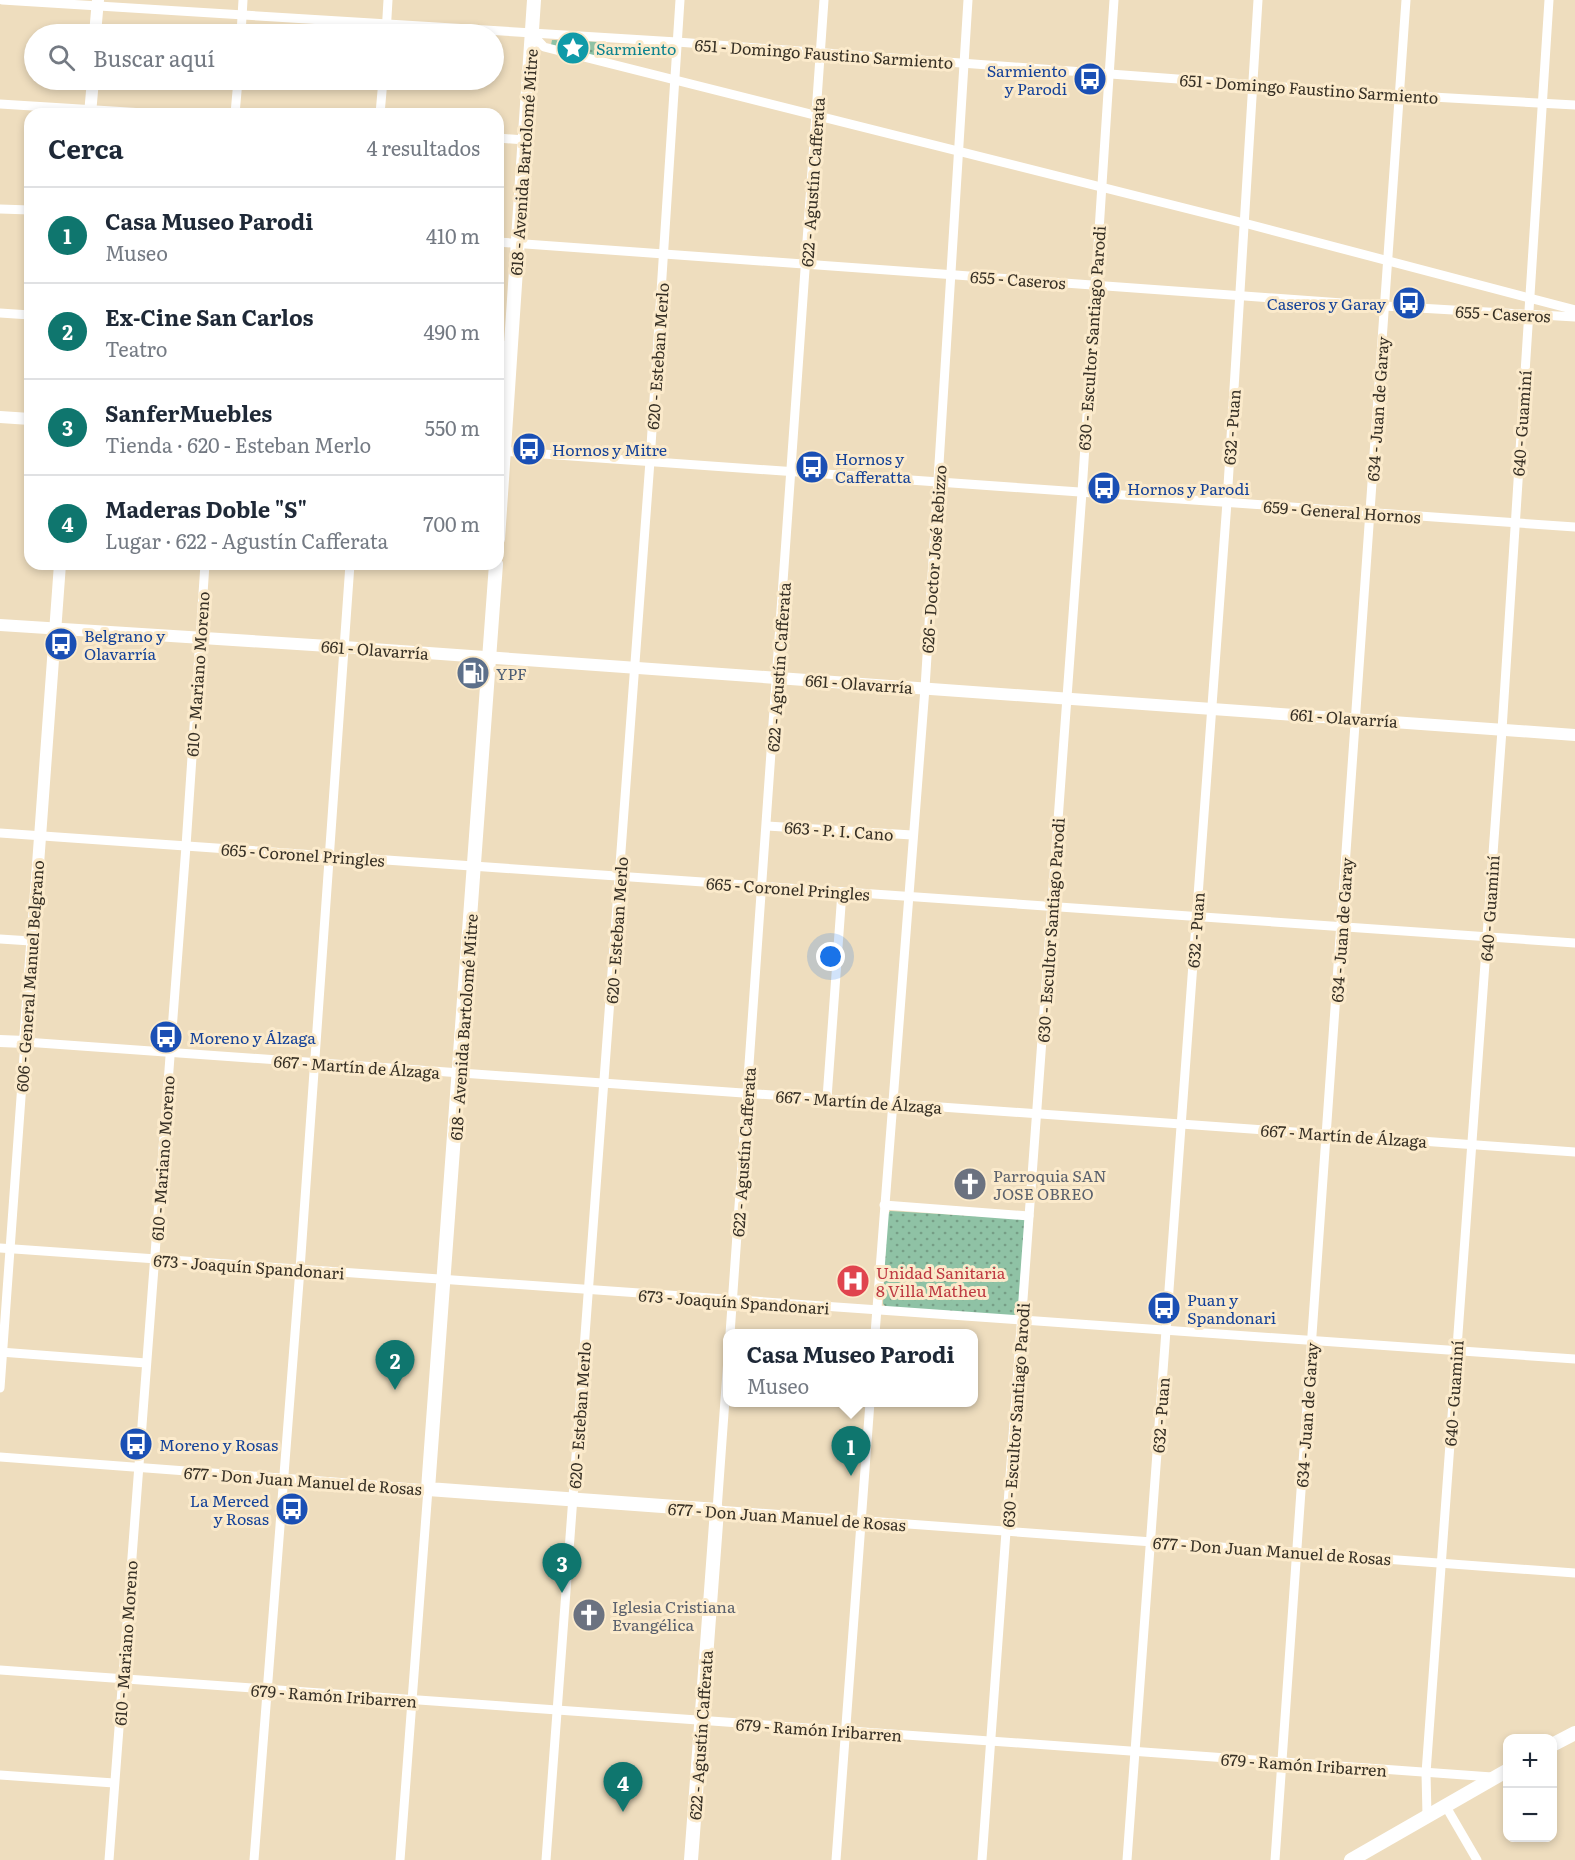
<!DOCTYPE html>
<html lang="es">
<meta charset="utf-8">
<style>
:root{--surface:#fff;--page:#f6f6f7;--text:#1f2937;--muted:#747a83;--line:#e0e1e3;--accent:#0f766e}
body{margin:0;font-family:Literata,serif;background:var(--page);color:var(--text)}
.controls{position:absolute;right:18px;bottom:18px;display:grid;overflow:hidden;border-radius:12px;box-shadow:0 3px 9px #0003}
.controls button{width:54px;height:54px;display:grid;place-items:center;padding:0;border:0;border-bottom:2px solid var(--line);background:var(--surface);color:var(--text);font:30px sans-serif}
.you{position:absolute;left:831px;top:957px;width:21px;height:21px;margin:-15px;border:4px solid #fff;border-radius:50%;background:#1a73e8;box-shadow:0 0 0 9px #1a73e833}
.badge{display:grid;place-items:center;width:39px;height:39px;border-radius:50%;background:var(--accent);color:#fff;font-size:20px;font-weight:700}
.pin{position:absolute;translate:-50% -50px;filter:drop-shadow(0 2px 3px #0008)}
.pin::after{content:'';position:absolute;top:32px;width:21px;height:18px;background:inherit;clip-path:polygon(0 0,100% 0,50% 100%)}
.popup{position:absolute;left:723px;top:1329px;width:255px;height:78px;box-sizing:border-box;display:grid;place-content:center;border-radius:12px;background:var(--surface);filter:drop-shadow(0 2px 4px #0005);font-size:20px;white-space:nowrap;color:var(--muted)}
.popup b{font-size:22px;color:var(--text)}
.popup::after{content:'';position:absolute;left:50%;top:100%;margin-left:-12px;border:12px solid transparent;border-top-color:var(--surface)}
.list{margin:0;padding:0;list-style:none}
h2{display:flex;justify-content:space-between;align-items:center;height:78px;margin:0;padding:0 24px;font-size:26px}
h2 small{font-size:20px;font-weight:400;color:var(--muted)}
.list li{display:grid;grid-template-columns:39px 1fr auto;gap:18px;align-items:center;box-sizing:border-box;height:96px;padding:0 24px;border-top:2px solid var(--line)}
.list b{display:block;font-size:22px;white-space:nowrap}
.list p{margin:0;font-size:20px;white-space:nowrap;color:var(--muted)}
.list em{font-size:20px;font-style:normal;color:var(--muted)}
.icon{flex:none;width:33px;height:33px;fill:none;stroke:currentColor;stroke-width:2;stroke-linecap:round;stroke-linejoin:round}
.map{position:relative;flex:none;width:1575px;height:1860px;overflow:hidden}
.search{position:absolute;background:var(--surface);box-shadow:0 3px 9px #0003;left:24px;top:24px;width:480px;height:66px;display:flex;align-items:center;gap:15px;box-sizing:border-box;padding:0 21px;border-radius:33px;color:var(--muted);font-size:22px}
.panel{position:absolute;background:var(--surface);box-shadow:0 3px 9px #0003;left:24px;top:108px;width:480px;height:462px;border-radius:18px}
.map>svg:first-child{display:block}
.park{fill:url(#park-dots)}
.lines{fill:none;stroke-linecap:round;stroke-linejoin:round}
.minor{stroke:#fff;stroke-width:9}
.tertiary{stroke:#fff;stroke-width:12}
.secondary{stroke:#fff;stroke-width:14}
.labels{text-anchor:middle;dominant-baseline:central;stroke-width:6;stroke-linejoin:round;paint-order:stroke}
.culture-label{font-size:16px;fill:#0d838f;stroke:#fbeacb;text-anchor:start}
.street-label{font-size:16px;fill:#373025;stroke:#fbeacb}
.transit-label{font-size:16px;fill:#164399;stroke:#fbeacb;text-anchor:start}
.service-label{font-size:16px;fill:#4e5e75;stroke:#fbeacb;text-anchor:start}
.worship-label{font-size:16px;fill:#5b616d;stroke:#fbeacb;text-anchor:start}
.health-label{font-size:16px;fill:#be3a42;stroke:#fbeacb;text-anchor:start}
</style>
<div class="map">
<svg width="1575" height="1860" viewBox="0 0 1575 1860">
<defs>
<pattern id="park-dots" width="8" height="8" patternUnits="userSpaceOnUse" patternTransform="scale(1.5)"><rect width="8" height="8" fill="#8fc2a5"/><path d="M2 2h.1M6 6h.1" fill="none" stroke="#769e86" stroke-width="1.8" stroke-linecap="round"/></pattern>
</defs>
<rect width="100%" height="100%" fill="#eeddbe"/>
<g class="park">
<path d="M 552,40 L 601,42 L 600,57 L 551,45 Z"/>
<path d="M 890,1211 L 1025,1219 L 1018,1312 L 1013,1316 L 886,1307 L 883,1304 L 887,1216 Z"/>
</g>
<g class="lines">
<g class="minor">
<path d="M 2,0 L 677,42 L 1379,94 L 1575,105"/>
<path d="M 241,34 L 243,0"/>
<path d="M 386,34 L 388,0"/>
<path d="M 532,34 L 544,47 L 1244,223 L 1575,310"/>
<path d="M 0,104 L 160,114"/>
<path d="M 235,114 L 238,80"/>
<path d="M 380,114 L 383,80"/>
<path d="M 498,138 L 525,140"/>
<path d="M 0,209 L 30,210"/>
<path d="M 498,242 L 1384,306 L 1575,317"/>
<path d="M 0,313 L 30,315"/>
<path d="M 498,345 L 510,346"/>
<path d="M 500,451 L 1575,527"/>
<path d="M 767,826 L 912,835"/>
<path d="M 0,833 L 1575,943"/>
<path d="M 0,939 L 31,941"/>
<path d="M 827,1098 L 842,892"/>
<path d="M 884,1205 L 1029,1216"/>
<path d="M 0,1248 L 1575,1359"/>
<path d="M 730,1334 L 824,0"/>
<path d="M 875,1334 L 925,688 L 968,0"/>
<path d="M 0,1352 L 146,1363"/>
<path d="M 728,1358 L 717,1510 L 1575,1573"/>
<path d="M 0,1388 L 25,1042 L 1575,1152"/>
<path d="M 0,1457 L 428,1489 L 400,1860"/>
<path d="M 0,1670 L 1492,1777"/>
<path d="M 0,1775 L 114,1783"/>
<path d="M 1445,1805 L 1477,1860"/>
<path d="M 1427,1815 L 1426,1773 L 1502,730 L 1549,0"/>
<path d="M 109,1860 L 186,846 L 205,564"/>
<path d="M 254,1860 L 300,1269 L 350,564"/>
<path d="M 546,1860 L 650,461 L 680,0"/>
<path d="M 836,1860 L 870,1402"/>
<path d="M 982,1860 L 1082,492 L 1114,0"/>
<path d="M 1127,1860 L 1227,502 L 1258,0"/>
<path d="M 1275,1860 L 1406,0"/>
</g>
<g class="tertiary">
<path d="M 95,34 L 98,0"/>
<path d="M 90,114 L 93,80"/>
<path d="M 0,417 L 30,419"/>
<path d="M 0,625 L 344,647 L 1575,735"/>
<path d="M 0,1041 L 25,1042 L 60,564"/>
</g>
<g class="secondary">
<path d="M 498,539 L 534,0"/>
<path d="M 496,564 L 428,1489 L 717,1510 L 691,1860"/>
<path d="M 1552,1745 L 1575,1733"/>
<path d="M 1351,1860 L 1508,1770"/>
</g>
</g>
<defs>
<symbol id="sight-disc" viewBox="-11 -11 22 22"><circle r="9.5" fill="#0f9aa8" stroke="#fbeacb"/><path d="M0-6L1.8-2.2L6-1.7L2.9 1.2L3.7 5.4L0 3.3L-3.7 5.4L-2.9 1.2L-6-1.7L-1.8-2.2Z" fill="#fff"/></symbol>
<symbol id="bus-disc" viewBox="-11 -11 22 22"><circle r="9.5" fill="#1a4fb4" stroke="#fbeacb"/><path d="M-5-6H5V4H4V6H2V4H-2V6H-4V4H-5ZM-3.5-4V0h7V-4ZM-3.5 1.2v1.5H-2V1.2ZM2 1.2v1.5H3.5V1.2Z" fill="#fff"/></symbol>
<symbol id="fuel-disc" viewBox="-11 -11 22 22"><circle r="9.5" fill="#5c6f8a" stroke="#fbeacb"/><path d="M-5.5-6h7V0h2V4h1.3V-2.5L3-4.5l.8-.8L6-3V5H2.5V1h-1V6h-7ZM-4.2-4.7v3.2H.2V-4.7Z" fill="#fff"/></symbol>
<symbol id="church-disc" viewBox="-11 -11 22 22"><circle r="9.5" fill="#6b7280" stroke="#fbeacb"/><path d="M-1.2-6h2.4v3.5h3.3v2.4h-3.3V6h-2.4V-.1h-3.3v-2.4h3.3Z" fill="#fff"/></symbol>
<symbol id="hospital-disc" viewBox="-11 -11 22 22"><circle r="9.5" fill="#e0444e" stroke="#fbeacb"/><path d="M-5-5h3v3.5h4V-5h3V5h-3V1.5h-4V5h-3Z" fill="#fff"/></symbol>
</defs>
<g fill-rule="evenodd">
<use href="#sight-disc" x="554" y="29" width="38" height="38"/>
<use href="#bus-disc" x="1071" y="60" width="38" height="38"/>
<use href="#bus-disc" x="1390" y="284" width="38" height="38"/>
<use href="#bus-disc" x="510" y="430" width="38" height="38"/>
<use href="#bus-disc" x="793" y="448" width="38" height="38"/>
<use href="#bus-disc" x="1085" y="469" width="38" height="38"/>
<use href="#bus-disc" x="42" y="625" width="38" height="38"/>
<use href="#fuel-disc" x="454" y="654" width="38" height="38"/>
<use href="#bus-disc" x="147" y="1018" width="38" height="38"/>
<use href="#church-disc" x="951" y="1165" width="38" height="38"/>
<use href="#hospital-disc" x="834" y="1262" width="38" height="38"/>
<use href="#bus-disc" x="1145" y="1289" width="38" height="38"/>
<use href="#bus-disc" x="117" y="1425" width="38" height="38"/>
<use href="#bus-disc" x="273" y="1490" width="38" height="38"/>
<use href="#church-disc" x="570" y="1596" width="38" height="38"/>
</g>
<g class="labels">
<g class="culture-label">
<text x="596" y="48">Sarmiento</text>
</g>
<g class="street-label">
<text transform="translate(824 53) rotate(4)">651 - Domingo Faustino Sarmiento</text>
<text transform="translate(1309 88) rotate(4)">651 - Domingo Faustino Sarmiento</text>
<text transform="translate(523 162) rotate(-86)">618 - Avenida Bartolomé Mitre</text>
<text transform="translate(812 182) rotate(-86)">622 - Agustín Cafferata</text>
<text transform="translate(1018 279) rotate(4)">655 - Caseros</text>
<text transform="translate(1503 313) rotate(3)">655 - Caseros</text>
<text transform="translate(1091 338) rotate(-86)">630 - Escultor Santiago Parodi</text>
<text transform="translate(657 356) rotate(-86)">620 - Esteban Merlo</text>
<text transform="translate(1377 409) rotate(-86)">634 - Juan de Garay</text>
<text transform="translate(1521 423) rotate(-86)">640 - Guaminí</text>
<text transform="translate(1231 427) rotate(-86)">632 - Puan</text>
<text transform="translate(1342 511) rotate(4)">659 - General Hornos</text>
<text transform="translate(933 559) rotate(-86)">626 - Doctor José Rebizzo</text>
<text transform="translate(375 649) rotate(4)">661 - Olavarría</text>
<text transform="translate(778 667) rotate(-86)">622 - Agustín Cafferata</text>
<text transform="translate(197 674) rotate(-86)">610 - Mariano Moreno</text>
<text transform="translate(859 683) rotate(4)">661 - Olavarría</text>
<text transform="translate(1344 717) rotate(4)">661 - Olavarría</text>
<text transform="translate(839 830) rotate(4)">663 - P. I. Cano</text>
<text transform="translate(303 854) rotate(4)">665 - Coronel Pringles</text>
<text transform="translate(788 888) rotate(4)">665 - Coronel Pringles</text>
<text transform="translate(1489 908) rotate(-86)">640 - Guaminí</text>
<text transform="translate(616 930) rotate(-86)">620 - Esteban Merlo</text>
<text transform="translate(1050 930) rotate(-86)">630 - Escultor Santiago Parodi</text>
<text transform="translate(1195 930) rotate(-86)">632 - Puan</text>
<text transform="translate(1341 930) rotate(-86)">634 - Juan de Garay</text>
<text transform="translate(29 976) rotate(-86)">606 - General Manuel Belgrano</text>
<text transform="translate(463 1027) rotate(-86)">618 - Avenida Bartolomé Mitre</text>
<text transform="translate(357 1066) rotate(4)">667 - Martín de Álzaga</text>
<text transform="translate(859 1101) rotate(4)">667 - Martín de Álzaga</text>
<text transform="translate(1344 1135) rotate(4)">667 - Martín de Álzaga</text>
<text transform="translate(743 1152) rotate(-86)">622 - Agustín Cafferata</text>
<text transform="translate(162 1158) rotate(-86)">610 - Mariano Moreno</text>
<text transform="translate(249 1266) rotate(4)">673 - Joaquín Spandonari</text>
<text transform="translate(734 1301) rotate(4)">673 - Joaquín Spandonari</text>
<text transform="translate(1453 1393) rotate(-86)">640 - Guaminí</text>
<text transform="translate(579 1415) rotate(-86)">620 - Esteban Merlo</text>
<text transform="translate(1015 1415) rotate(-86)">630 - Escultor Santiago Parodi</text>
<text transform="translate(1160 1415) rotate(-86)">632 - Puan</text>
<text transform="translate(1306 1415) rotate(-86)">634 - Juan de Garay</text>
<text transform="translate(303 1480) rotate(4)">677 - Don Juan Manuel de Rosas</text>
<text transform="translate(787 1516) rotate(4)">677 - Don Juan Manuel de Rosas</text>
<text transform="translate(1272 1550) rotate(4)">677 - Don Juan Manuel de Rosas</text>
<text transform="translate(125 1643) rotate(-86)">610 - Mariano Moreno</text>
<text transform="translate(334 1695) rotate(4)">679 - Ramón Iribarren</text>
<text transform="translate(819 1729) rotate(4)">679 - Ramón Iribarren</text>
<text transform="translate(700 1735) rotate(-86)">622 - Agustín Cafferata</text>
<text transform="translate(1304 1764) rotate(4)">679 - Ramón Iribarren</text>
</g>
<g class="transit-label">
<text x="1067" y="70" text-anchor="end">Sarmiento<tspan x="1067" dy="18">y Parodi</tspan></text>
<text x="1386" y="303" text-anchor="end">Caseros y Garay</text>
<text x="552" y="449">Hornos y Mitre</text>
<text x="835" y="458">Hornos y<tspan x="835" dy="18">Cafferatta</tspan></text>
<text x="1127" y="488">Hornos y Parodi</text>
<text x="84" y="635">Belgrano y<tspan x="84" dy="18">Olavarría</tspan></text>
<text x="189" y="1037">Moreno y Álzaga</text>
<text x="1187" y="1299">Puan y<tspan x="1187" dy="18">Spandonari</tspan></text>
<text x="159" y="1444">Moreno y Rosas</text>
<text x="269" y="1500" text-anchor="end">La Merced<tspan x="269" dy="18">y Rosas</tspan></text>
</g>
<g class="service-label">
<text x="496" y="673">YPF</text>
</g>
<g class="worship-label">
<text x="993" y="1175">Parroquia SAN<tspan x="993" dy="18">JOSE OBREO</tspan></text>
<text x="612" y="1606">Iglesia Cristiana<tspan x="612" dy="18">Evangélica</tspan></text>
</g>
<g class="health-label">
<text x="876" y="1272">Unidad Sanitaria<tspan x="876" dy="18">8 Villa Matheu</tspan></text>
</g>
</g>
</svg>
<div class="controls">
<button>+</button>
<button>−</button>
</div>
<div class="you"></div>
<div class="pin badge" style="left:851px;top:1476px">1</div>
<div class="popup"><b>Casa Museo Parodi</b>Museo</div>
<div class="pin badge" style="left:395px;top:1390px">2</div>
<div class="pin badge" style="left:562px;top:1593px">3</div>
<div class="pin badge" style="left:623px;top:1812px">4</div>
<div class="search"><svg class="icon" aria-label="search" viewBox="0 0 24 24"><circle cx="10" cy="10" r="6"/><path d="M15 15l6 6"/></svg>Buscar aquí</div>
<section class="panel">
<h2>Cerca<small>4 resultados</small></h2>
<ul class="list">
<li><span class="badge">1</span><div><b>Casa Museo Parodi</b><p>Museo</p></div><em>410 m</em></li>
<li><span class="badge">2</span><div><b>Ex-Cine San Carlos</b><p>Teatro</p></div><em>490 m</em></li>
<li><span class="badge">3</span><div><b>SanferMuebles</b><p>Tienda · 620 - Esteban Merlo</p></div><em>550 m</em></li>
<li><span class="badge">4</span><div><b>Maderas Doble &quot;S&quot;</b><p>Lugar · 622 - Agustín Cafferata</p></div><em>700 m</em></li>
</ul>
</section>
</div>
